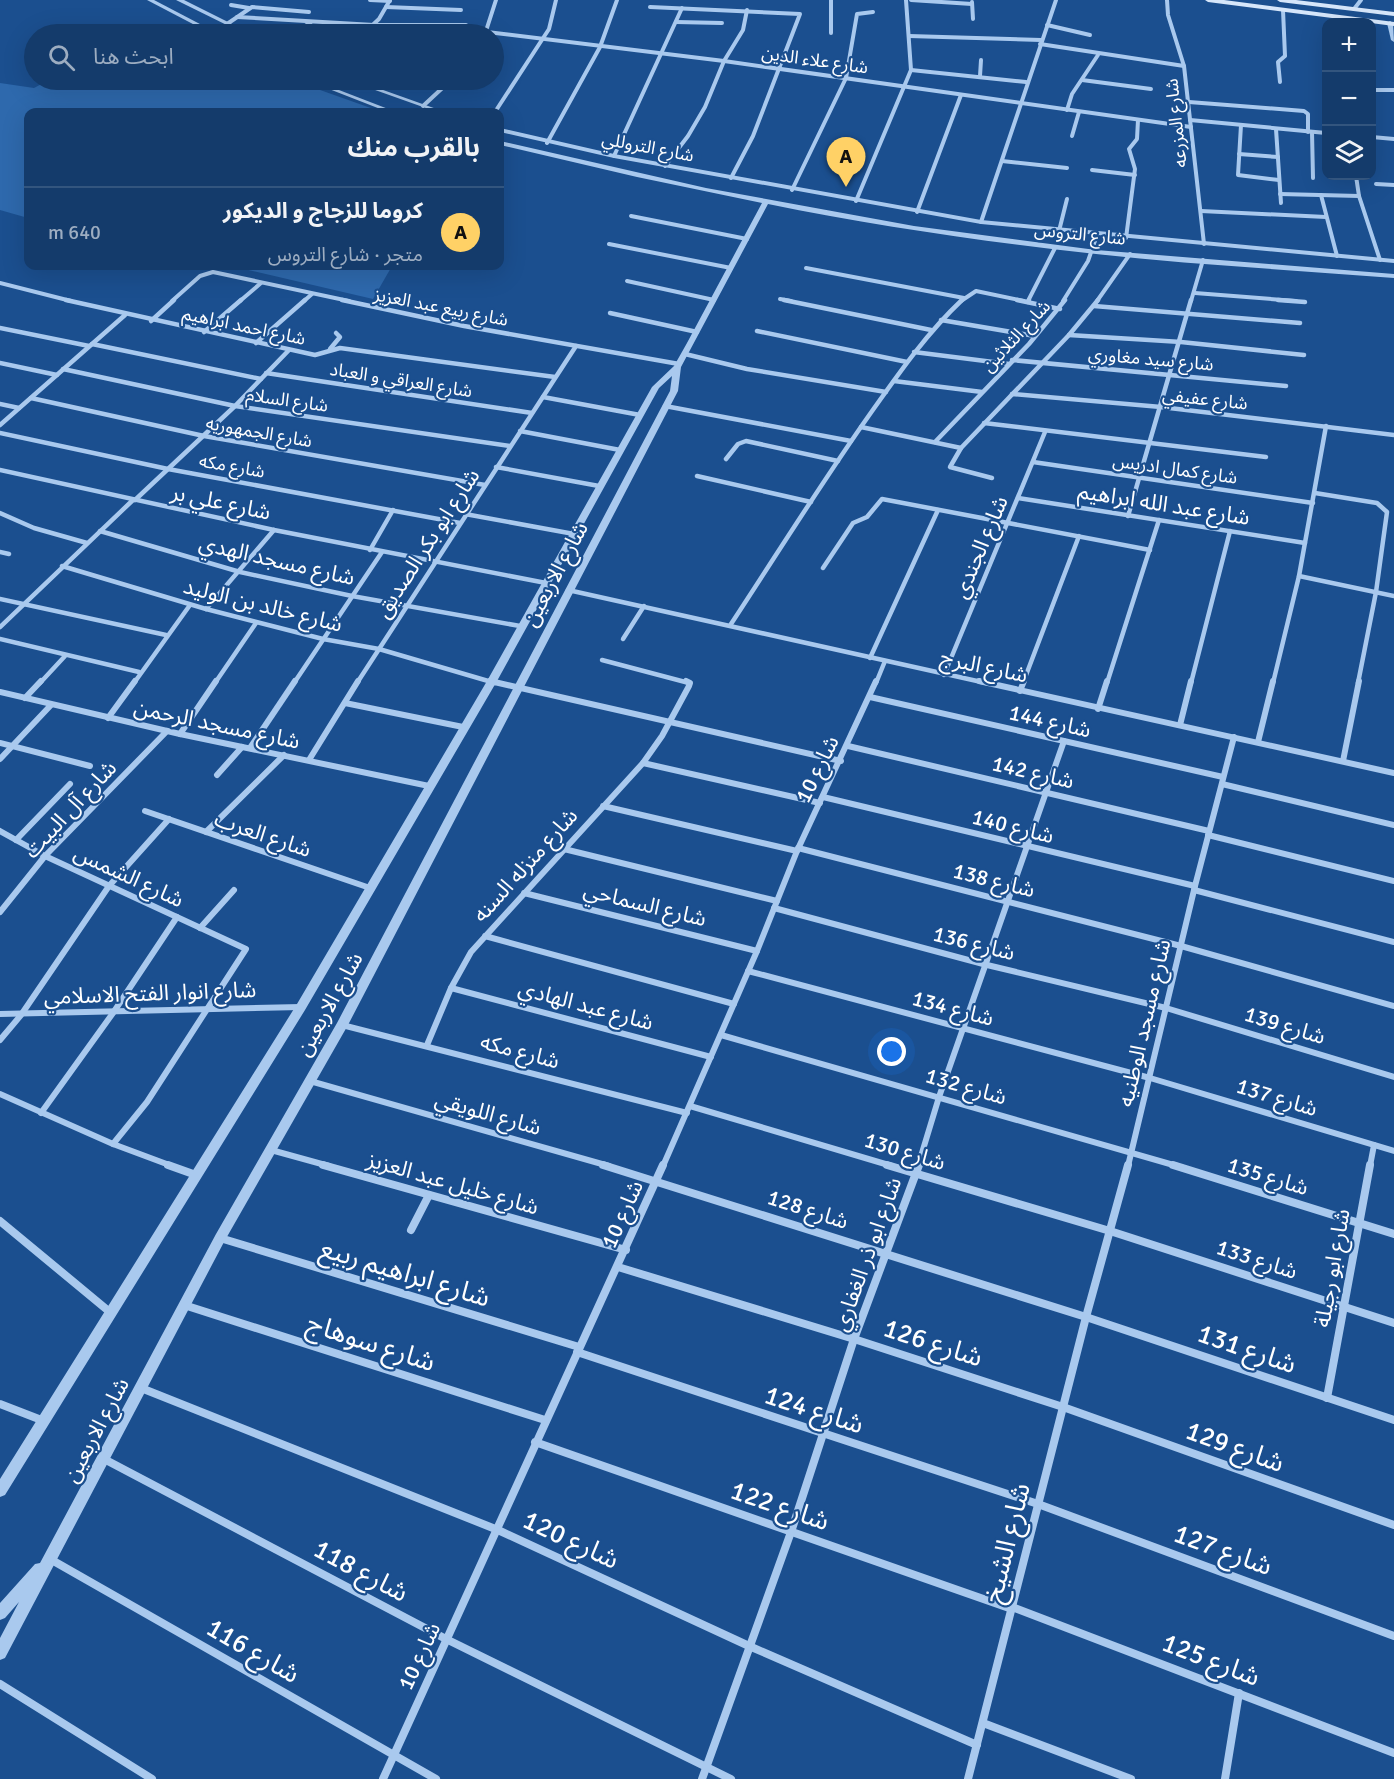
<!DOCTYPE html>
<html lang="ar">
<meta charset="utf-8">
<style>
:root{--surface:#143b6b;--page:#1d4271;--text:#f1f3f6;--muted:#9dadc1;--line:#33557e;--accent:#ffd166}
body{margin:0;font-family:Signika,"Noto Sans Arabic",sans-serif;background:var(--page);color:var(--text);direction:rtl}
.controls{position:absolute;right:18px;top:18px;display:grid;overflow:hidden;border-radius:12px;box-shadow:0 6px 24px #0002}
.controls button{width:54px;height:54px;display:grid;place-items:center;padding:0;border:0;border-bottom:2px solid var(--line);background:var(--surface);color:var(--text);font:30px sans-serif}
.you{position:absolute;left:892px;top:1052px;width:21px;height:21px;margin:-15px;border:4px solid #fff;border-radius:50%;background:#1a73e8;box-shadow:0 0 0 9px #1a73e833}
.badge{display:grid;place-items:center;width:39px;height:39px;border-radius:50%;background:var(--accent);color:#111;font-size:20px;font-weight:700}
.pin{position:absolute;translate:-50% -50px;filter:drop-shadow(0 2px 3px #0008)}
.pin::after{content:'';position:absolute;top:32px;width:21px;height:18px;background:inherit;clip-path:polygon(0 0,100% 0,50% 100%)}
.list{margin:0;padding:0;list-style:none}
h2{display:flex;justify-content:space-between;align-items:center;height:78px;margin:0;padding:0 24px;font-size:26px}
h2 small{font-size:20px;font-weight:400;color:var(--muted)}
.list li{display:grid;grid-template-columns:39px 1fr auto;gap:18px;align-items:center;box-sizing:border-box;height:84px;padding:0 24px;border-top:2px solid var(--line)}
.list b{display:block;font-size:22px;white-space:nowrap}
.list p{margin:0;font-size:20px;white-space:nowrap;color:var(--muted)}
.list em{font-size:20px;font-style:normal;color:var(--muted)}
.icon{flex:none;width:33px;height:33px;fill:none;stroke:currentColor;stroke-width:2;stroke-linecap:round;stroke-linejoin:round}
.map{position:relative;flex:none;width:1394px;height:1779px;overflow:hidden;direction:ltr}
.search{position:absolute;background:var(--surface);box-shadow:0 6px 24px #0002;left:24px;top:24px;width:480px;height:66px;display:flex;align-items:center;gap:15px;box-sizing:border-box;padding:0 21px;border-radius:33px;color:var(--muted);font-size:22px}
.panel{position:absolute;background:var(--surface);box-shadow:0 6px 24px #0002;left:24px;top:108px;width:480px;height:162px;border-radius:12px;direction:rtl}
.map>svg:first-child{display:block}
.green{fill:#2e69ad}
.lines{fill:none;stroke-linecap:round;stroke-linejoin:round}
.minor-far3{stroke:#a9c9ee;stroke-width:4}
.minor-far2{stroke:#a9c9ee;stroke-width:4.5}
.minor-far1{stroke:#a9c9ee;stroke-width:6}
.minor{stroke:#a9c9ee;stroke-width:8}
.tertiary{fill:#a9c9ee;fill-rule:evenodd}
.secondary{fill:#d6e6fa;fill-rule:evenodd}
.labels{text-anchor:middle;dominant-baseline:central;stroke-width:4.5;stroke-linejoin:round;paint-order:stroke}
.far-street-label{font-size:18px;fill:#fff;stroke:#1b4f8f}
.street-label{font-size:22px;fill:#fff;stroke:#1b4f8f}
.near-street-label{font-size:27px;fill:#fff;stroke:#1b4f8f}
</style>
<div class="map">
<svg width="1394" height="1779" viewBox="0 0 1394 1779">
<rect width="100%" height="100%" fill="#1b4f8f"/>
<g class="green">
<path d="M 49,80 L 292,80 L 382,112 L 28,112 L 28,218 L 0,210 L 0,83 L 34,88 Z"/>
<path d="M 231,266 L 392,266 L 373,299 Z"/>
</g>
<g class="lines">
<g class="minor-far3">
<path d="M 370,0 L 390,1"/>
<path d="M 831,0 L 831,33"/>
<path d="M 911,0 L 972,4"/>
<path d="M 1167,0 L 1168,15 L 1184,66 L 1204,244"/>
<path d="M 972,2 L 973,19"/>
<path d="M 231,5 L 249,8"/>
<path d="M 386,7 L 461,10"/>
<path d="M 650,7 L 800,14 L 753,136 L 731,178"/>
<path d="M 1354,9 L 1361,0"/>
<path d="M 237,17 L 374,25 L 466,25"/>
<path d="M 676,22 L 722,23"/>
<path d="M 227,24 L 252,7 L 309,12"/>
<path d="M 1047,25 L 1090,35"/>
<path d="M 487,32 L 724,61 L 1191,127"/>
<path d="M 294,34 L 311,22"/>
<path d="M 363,34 L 379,19 L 390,0"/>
<path d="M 485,34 L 496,0"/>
<path d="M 909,36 L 1041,40"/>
<path d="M 1040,44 L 1184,66"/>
<path d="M 911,70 L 1026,82"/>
<path d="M 980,76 L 981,60"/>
<path d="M 1082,80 L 1151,89"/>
<path d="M 1280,82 L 1278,62 L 1285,56 L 1283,10"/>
<path d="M 373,88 L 382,80"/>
<path d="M 1372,90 L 1394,90"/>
<path d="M 1189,102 L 1304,111 L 1308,114 L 1308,132"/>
<path d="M 423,106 L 451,80"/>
<path d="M 1067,110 L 1072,94 L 1098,55"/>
<path d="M 495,112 L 549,29 L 556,0"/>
<path d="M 1190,120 L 1326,133"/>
<path d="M 1241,125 L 1238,175 L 1279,180"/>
<path d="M 1276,129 L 1281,203"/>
<path d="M 1312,132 L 1313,178"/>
<path d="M 1072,136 L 1079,112"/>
<path d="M 1372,137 L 1394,139"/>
<path d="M 547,143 L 600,47 L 617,0"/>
<path d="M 1239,154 L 1278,157"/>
<path d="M 614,156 L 682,8"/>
<path d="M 1002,161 L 1067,168"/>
<path d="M 665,166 L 688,136 L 705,107 L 724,61 L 743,30 L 747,10"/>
<path d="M 1092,170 L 1135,175"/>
<path d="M 1356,176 L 1359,196 L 1380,260"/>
<path d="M 1376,184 L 1394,185"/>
<path d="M 792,190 L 846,78 L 857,14 L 873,12"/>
<path d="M 1280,194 L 1359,196"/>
<path d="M 1321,195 L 1337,256"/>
<path d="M 856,201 L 911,70 L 906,0"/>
<path d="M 1201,211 L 1326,217"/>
<path d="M 917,212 L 961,95"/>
<path d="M 631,216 L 747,239"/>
<path d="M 981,222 L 1056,0"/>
<path d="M 1059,231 L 1067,199"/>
<path d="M 1126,238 L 1135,169 L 1129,149 L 1137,139 L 1138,120"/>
<path d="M 609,244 L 731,268"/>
<path d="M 806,268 L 964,298"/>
<path d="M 627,281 L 714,300"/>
<path d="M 0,283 L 71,301"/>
<path d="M 1195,293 L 1296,301"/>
<path d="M 780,299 L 791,301"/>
<path d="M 172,301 L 200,276 L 213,272 L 349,301"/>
<path d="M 240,301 L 261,283"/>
<path d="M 304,301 L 312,294"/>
<path d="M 961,301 L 976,291 L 1024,301"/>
<path d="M 1028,301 L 1055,248"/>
<path d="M 1063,301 L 1088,261 L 1097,235"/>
<path d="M 1097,301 L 1130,254"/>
<path d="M 1191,301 L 1203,260"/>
</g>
<g class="minor-far2">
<path d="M 66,300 L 315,355 L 340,348 L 555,377"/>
<path d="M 342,300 L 464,326 L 679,364"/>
<path d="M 784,300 L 931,330"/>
<path d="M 1017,300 L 1060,309"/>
<path d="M 1278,300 L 1305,302"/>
<path d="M 1028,302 L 1029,300"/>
<path d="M 1094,306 L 1300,323"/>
<path d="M 610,313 L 697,332"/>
<path d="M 941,320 L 1035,336"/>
<path d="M 151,321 L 174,300"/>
<path d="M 0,328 L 89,346"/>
<path d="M 757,331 L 907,362"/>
<path d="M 204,332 L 241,300"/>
<path d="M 1069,335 L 1181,342 L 1304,355"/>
<path d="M 256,343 L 305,300"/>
<path d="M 92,344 L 261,379"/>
<path d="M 330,349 L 340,337 L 336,333"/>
<path d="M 914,352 L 1009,364"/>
<path d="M 685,354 L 747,369 L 886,392"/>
<path d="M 1012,360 L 1286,386"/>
<path d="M 0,363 L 57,375"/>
<path d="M 63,369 L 235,406 L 510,446"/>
<path d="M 266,373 L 532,413"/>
<path d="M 894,381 L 982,392"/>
<path d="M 1012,394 L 1161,407 L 1394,435"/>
<path d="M 543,397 L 640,415"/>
<path d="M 31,398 L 204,436 L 485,485"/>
<path d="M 0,404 L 19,408"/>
<path d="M 665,406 L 851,441"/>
<path d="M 984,423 L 1266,457"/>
<path d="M 0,425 L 125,315"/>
<path d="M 861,427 L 961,448 L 950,467 L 992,478"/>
<path d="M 520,431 L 620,450"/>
<path d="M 0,433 L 168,469 L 460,523"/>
<path d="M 935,442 L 1029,344 L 1065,300"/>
<path d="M 961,448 L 1069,335 L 1098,300"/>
<path d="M 726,459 L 738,444 L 746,441 L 838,461"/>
<path d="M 1033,462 L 1313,503"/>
<path d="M 496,467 L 599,486"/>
<path d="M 0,470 L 274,530 L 546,583"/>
<path d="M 697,476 L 811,502"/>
<path d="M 1315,493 L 1377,503 L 1387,512 L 1376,592 L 1358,683"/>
<path d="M 1018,498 L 1305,543"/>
<path d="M 135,500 L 235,406 L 289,350"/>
<path d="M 0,513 L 34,528 L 87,543"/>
<path d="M 465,514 L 574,534"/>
<path d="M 1128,516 L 1191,300"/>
<path d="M 100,531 L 240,572 L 352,596 L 520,626"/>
<path d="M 370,550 L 393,510"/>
<path d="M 0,552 L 9,554"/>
<path d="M 62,566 L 206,609 L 323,639 L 379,649 L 495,683"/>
<path d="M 823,568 L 853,523 L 867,517 L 882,499 L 1150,550"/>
<path d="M 1299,576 L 1394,596"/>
<path d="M 568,590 L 986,683"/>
<path d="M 0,599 L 166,635"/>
<path d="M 206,609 L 274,530"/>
<path d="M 731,624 C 777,554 822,482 870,414 C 899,373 926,334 962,300"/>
<path d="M 0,627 L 133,500"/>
<path d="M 0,639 L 139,672"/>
<path d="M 623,639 L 644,606"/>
<path d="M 870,658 L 938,510"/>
<path d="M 602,660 L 689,683"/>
<path d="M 944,675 L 1045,432"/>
<path d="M 40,683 L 65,656"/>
<path d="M 134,683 L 190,605"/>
<path d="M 215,683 L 256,623"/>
<path d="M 294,683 L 382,552"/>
<path d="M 357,683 L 576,346"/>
<path d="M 876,683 L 885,661"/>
<path d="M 1023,683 L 1079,536"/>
<path d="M 1107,683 L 1159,520"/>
<path d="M 1191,683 L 1230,531"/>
<path d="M 1273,683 L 1299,576 L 1326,426"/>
</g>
<g class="minor-far1">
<path d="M 490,681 L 841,761"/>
<path d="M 979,681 L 1394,773"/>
<path d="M 1020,691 L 1024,681"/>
<path d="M 0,692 L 180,734 L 429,786"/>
<path d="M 870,697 L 1223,777"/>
<path d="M 25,698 L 41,681"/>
<path d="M 345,703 L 463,727"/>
<path d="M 1098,709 L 1107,681"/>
<path d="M 108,718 L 135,681"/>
<path d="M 1180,725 L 1191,681"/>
<path d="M 180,734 L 216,681"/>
<path d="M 1258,742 L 1273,681"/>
<path d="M 0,743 L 90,766"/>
<path d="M 848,746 L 1209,831"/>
<path d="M 250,748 L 295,681"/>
<path d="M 0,759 L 51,705"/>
<path d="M 309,760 L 358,681"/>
<path d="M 1343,761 L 1359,681"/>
<path d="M 643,763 L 820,803"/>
<path d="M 217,775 L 242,747"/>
<path d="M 1222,784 L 1394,825"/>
<path d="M 823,797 L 1195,886"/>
<path d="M 603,806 L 797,851"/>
<path d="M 145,811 L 370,888"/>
<path d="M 0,831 L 45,856 L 246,949 L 147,1102 L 113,1144"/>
<path d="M 206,832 L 284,755"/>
<path d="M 1208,835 L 1394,881"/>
<path d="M 16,840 L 70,784"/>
<path d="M 798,848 L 1181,946 L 1394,1006"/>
<path d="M 564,849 L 777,901"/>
<path d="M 1194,890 L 1394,942"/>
<path d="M 524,893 L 757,951"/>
<path d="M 774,908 L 987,965 L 1166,1008 L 1394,1077"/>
<path d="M 0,912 L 45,856 L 167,731"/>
<path d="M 200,928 L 234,890"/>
<path d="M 485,936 L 734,1004"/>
<path d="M 748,971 L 1150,1078 L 1394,1151"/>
<path d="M 451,988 L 711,1057"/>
<path d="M 0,1014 L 301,1007"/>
<path d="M 342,1025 L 687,1113"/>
<path d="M 721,1035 L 1177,1166"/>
<path d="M 0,1040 L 21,1015 L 109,886 L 169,819"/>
<path d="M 427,1045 L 451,988 L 471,952 L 643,763 L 662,736 L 689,686 L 690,683 L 686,681"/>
<path d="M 310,1081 L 609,1166"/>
<path d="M 0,1094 L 113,1144 L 172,1166"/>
<path d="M 690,1106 L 892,1166"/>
<path d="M 41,1113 L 113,1013 L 177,917"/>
<path d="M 271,1150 L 329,1166"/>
<path d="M 663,1166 L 757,951 L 797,851 L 876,681"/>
<path d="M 918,1166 L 939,1097 L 1064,741"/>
<path d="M 1128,1166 L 1195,886 L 1234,737"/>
<path d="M 1370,1166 L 1374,1145"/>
</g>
<g class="minor">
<path d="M 168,1165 L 196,1175"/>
<path d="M 323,1165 L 626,1250"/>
<path d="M 603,1165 L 1086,1317 L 1394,1420"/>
<path d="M 887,1165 L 1110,1231 L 1394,1323"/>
<path d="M 1173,1165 L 1394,1234"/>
<path d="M 0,1221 L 111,1313"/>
<path d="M 411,1230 L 429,1195"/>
<path d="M 220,1238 L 579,1347"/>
<path d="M 618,1267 L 854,1339 L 1063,1407 L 1394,1525"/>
<path d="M 184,1305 L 545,1420"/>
<path d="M 577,1352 L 1038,1504 L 1394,1636"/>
<path d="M 141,1388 L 498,1530 L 749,1646 L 977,1745"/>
<path d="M 1327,1398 L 1370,1165"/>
<path d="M 0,1404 L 44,1421"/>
<path d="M 535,1442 L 1012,1609"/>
<path d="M 104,1459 L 446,1639 L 731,1779"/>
<path d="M 50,1559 L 436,1779"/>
<path d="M 1012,1607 L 1394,1753"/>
<path d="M 0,1684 L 152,1779"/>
<path d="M 983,1723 L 1131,1779"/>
<path d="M 383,1779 L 663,1165"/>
<path d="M 702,1779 L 791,1532 L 854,1339 L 919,1165"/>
<path d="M 968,1779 L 1086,1317 L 1128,1165"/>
<path d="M 1225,1779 L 1239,1693"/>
</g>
<g class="tertiary">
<path d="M 147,0 L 154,0 L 219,34 L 212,34 Z"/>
<path d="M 176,0 L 184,0 L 252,34 L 245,34 Z"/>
<path d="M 1390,21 L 1393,23 L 1394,42 L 1391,40 L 1387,23 Z"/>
<path d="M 306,80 L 313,80 L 396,112 L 388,112 Z"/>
<path d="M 347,80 L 355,80 L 445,112 L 437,112 Z"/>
<path d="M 500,128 L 614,154 L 981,220 L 1394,259 L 1394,263 L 981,224 L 614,158 L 500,132 Z"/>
<path d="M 500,141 L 706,188 L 914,226 L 1096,250 L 1394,274 L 1394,278 C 1295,270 1195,265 1096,254 C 986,242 876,226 768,204 L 681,367 L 678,391 L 348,1025 L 224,1242 L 5,1658 L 0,1660 L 0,1638 L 19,1602 L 5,1618 L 0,1620 L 0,1603 L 35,1564 L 40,1563 L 216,1234 L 337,1023 L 670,391 L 672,376 L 659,388 L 497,681 L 305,1010 L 5,1495 L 0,1497 L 0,1479 L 297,1004 L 487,681 L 652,387 L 674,366 L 687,343 L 762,203 L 637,177 L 500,145 Z"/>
</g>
<g class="secondary">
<path d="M 1205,0 L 1224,0 L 1394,22 L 1394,26 L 1208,2 Z"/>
<path d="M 1277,0 L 1296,0 L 1394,12 L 1394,16 L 1280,2 Z"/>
</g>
</g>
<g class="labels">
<g class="far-street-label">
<text transform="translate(815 60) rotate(8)">شارع علاء الدين</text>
<text transform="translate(1176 123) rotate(-96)">شارع المزرعه</text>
<text transform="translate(648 147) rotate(11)">شارع التروللي</text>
<text transform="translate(1080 234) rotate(6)">شارع التروس</text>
<text transform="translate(441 307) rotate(11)">شارع ربيع عبد العزيز</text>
<text transform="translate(244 326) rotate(12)">شارع احمد ابراهيم</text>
<text transform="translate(1016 336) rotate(-47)">شارع الثلاثين</text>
<text transform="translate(1151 359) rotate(5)">شارع سيد مغاوري</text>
<text transform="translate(401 380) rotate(9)">شارع العراقي و العباد</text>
<text transform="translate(1205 399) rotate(6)">شارع عفيفي</text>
<text transform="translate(287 400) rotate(8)">شارع السلام</text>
<text transform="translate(259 432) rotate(10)">شارع الجمهوريه</text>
<text transform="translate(232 466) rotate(10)">شارع مكه</text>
<text transform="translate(1175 469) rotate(8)">شارع كمال ادريس</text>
</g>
<g class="street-label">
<text transform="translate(221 502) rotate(12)">شارع علي بر</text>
<text transform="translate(1164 504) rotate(9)">شارع عبد الله ابراهيم</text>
<text transform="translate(427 543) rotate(-57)">شارع ابو بكر الصديق</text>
<text transform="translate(980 547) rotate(-67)">شارع الجندي</text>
<text transform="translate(277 560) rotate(13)">شارع مسجد الهدي</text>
<text transform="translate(555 574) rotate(-62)">شارع الاربعين</text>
<text transform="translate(263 605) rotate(14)">شارع خالد بن الوليد</text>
<text transform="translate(984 666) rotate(12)">شارع البرج</text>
<text transform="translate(1050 721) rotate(13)">شارع 144</text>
<text transform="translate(217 724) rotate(12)">شارع مسجد الرحمن</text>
<text transform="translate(817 769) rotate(-64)">شارع 10</text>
<text transform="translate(1033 772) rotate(13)">شارع 142</text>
<text transform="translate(70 809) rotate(-47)">شارع آل البيت</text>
<text transform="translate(1013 826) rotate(14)">شارع 140</text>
<text transform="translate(263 834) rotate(19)">شارع العرب</text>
<text transform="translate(525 865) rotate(-48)">شارع منزله السنه</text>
<text transform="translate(129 876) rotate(25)">شارع الشمس</text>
<text transform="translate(994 880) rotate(14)">شارع 138</text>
<text transform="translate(645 904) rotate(14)">شارع السماحي</text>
<text transform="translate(974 943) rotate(14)">شارع 136</text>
<text transform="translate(150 993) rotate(-2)">شارع انوار الفتح الاسلامي</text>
<text transform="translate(329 1004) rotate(-61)">شارع الاربعين</text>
<text transform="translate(586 1005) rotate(15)">شارع عبد الهادي</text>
<text transform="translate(953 1008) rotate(15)">شارع 134</text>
<text transform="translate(1144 1023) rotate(-77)">شارع مسجد الوطنيه</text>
<text transform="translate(1285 1025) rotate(17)">شارع 139</text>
<text transform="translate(520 1051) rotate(15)">شارع مكه</text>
<text transform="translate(966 1086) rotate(16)">شارع 132</text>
<text transform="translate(1277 1097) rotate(17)">شارع 137</text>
<text transform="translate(488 1113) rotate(16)">شارع اللويقي</text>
<text transform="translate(905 1151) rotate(17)">شارع 130</text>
<text transform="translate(1268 1176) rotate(17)">شارع 135</text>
<text transform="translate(453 1183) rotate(16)">شارع خليل عبد العزيز</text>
<text transform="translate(808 1209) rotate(18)">شارع 128</text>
<text transform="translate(622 1214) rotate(-66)">شارع 10</text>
<text transform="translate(867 1254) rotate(-70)">شارع ابو ذر الغفاري</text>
<text transform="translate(1257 1259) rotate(18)">شارع 133</text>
<text transform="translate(1332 1268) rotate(-80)">شارع ابو رجيلة</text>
<text transform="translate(96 1430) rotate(-62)">شارع الاربعين</text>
<text transform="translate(419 1656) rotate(-65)">شارع 10</text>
</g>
<g class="near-street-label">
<text transform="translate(405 1273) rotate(17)">شارع ابراهيم ربيع</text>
<text transform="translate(371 1343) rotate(18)">شارع سوهاج</text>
<text transform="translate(933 1343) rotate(18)">شارع 126</text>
<text transform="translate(1247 1349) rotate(19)">شارع 131</text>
<text transform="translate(814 1410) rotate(18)">شارع 124</text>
<text transform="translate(1235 1447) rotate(20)">شارع 129</text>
<text transform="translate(780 1506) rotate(19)">شارع 122</text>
<text transform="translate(571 1540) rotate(25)">شارع 120</text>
<text transform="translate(1007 1543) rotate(-76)">شارع الشيخ</text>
<text transform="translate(1223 1550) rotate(20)">شارع 127</text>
<text transform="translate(361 1571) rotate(28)">شارع 118</text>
<text transform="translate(253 1651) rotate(30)">شارع 116</text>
<text transform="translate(1211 1660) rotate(21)">شارع 125</text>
</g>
</g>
</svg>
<div class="controls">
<button>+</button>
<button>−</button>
<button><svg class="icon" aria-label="layers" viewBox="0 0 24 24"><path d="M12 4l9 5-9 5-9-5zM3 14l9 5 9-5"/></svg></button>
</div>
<div class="you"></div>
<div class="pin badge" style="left:846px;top:187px">A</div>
<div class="search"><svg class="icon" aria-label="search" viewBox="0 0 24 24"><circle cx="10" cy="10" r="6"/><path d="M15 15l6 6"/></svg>ابحث هنا</div>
<section class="panel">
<h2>بالقرب منك<small></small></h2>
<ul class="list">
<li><span class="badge">A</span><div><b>كروما للزجاج و الديكور</b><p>متجر · شارع التروس</p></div><em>640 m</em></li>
</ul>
</section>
</div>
